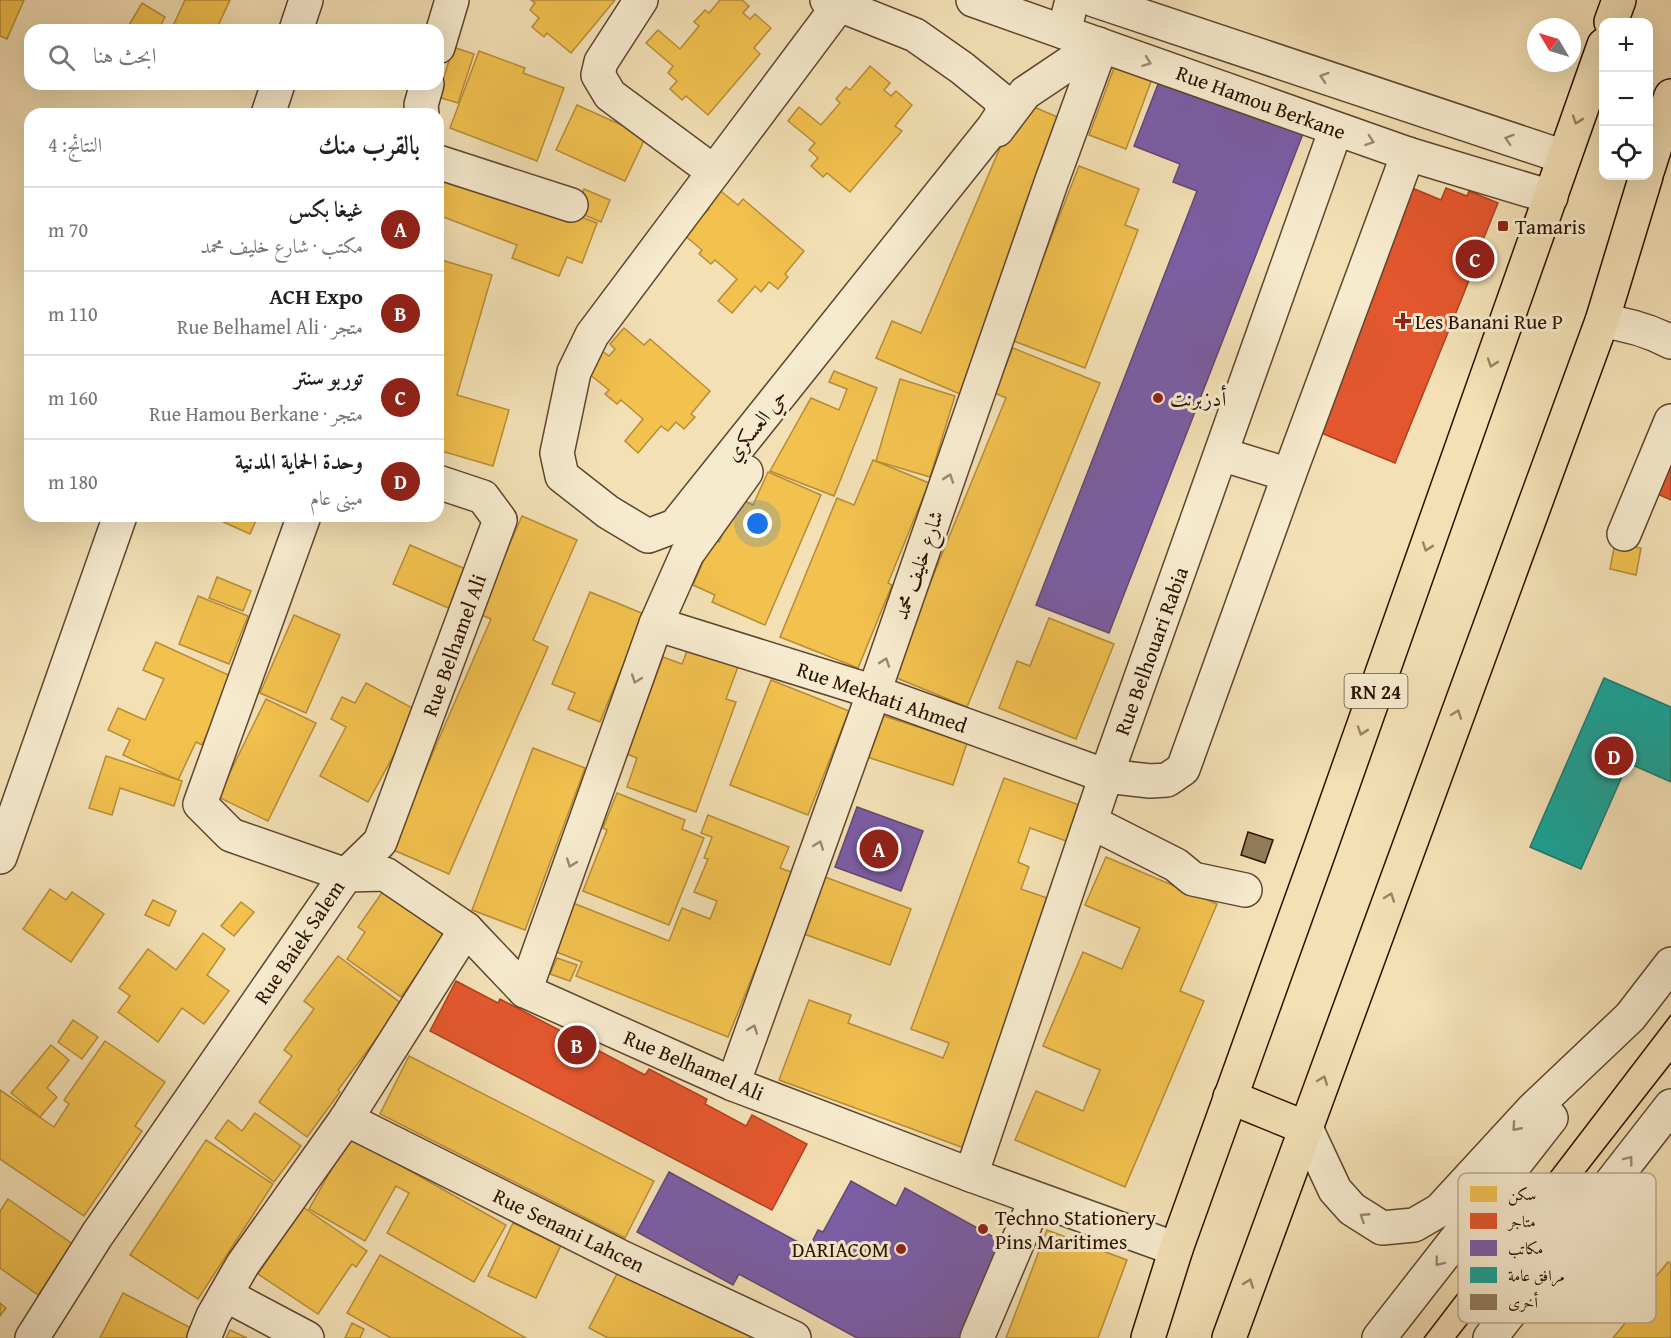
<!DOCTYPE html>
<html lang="ar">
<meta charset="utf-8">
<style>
:root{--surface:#fff;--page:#f6f6f6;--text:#222;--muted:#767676;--line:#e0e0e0;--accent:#8f2418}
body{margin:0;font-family:"Gentium Book Plus",Amiri,serif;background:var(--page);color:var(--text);direction:rtl}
.controls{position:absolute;right:18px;top:18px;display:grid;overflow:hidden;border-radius:12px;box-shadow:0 6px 24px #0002}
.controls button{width:54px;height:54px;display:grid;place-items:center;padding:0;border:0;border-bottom:2px solid var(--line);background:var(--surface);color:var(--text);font:30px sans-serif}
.compass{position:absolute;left:1527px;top:18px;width:54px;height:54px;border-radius:50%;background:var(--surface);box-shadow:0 6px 24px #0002;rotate:308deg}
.you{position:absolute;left:758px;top:524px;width:21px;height:21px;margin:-15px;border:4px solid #fff;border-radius:50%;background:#1a73e8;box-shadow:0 0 0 9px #1a73e833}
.badge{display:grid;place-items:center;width:39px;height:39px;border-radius:50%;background:var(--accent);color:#fff;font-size:20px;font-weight:700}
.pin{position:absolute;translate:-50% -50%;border:3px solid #fff;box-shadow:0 2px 6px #0006}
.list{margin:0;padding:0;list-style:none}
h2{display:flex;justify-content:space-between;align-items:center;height:78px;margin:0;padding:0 24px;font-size:26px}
h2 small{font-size:20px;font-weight:400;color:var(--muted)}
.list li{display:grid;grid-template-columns:39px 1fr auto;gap:18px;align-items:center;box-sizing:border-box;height:84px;padding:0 24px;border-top:2px solid var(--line)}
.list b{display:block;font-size:22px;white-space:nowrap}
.list p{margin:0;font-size:20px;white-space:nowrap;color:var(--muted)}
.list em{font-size:20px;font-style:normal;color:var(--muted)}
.icon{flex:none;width:33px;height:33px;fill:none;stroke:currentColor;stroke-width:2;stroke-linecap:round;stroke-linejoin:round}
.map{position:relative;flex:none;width:1671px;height:1338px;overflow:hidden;direction:ltr}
.search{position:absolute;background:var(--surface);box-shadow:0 6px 24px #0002;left:24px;top:24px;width:420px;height:66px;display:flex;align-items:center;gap:15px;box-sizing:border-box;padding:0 21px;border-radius:18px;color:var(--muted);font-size:22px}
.panel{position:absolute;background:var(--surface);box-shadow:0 6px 24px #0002;left:24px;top:108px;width:420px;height:414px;border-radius:18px;direction:rtl}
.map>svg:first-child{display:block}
.homes{fill:#f2c14e;stroke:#b78c37;stroke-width:1.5}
.shops{fill:#e4572e;stroke:#ad4220;stroke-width:1.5}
.offices{fill:#7b5ea7;stroke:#634775;stroke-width:1.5}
.public{fill:#17a398;stroke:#1d776a;stroke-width:1.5}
.building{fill:#937d5e;stroke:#2c1100;stroke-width:1.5}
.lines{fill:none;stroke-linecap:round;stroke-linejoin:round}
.minor-casing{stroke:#5e452d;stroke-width:36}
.major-casing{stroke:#2c1100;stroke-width:36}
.minor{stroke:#f7ebcf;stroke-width:33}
.major{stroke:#f3e0b5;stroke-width:33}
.tram{stroke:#2c1100;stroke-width:1.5}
.oneway{stroke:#9c8972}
.oneway2{stroke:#998364}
.poi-dot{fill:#8f2418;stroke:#f7ebcf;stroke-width:2}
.labels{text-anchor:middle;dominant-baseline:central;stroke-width:6;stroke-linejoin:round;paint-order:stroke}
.shield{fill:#f7ebcf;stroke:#69523e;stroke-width:1.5}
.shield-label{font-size:20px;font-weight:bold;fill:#2c1100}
.street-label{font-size:21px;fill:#2c1100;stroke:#f7ebcf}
.poi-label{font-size:21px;fill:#2c1100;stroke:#f7ebcf;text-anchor:start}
.key{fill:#f7ebcf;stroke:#baaa91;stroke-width:1.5}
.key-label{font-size:16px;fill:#2c1100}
</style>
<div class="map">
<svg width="1671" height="1338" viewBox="0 0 1671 1338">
<rect width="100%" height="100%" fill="#f3e0b5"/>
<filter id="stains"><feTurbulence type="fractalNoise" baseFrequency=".00333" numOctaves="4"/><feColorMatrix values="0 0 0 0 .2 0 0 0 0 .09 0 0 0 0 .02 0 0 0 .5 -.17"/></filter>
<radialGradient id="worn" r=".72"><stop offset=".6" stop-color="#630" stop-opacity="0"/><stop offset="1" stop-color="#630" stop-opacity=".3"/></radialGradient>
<g class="homes">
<path d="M 0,0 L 24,0 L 7,39 L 0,36 Z"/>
<path d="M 185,0 L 230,0 L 216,30 L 177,30 L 172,28 Z"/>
<path d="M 531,0 L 615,0 L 571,53 L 547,33 L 544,37 L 532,27 L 539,18 L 530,10 L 535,3 Z"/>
<path d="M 720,0 L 742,0 L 749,6 L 743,13 L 750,19 L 755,14 L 771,28 L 754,48 L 760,54 L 708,115 L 686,96 L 682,100 L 670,89 L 677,81 L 668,73 L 673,66 L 646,43 L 658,30 L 680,49 L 699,26 L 694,22 L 705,10 L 709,13 Z"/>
<path d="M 142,3 L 165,17 L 158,30 L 126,30 Z"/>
<path d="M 453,47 L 474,54 L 458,103 L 438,97 Z"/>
<path d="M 479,51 L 525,68 L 523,73 L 564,88 L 537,161 L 450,128 Z"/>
<path d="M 1115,65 L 1152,79 L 1126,149 L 1089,135 Z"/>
<path d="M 870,66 L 890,83 L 884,90 L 891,96 L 896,91 L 912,105 L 895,126 L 902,131 L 850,192 L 827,173 L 823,177 L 811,166 L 818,158 L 809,150 L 815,143 L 788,121 L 799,107 L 821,125 L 840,103 L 836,99 L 846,87 L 850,90 Z"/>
<path d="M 1020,101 L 1069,122 L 960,394 L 876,358 L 892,321 L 921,333 Z"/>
<path d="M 577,105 L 646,136 L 625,181 L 556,150 Z"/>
<path d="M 446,165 L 597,223 L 582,263 L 567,257 L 559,276 L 512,258 L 517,245 L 438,215 L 438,186 Z"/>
<path d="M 1079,166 L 1139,189 L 1125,225 L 1138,230 L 1085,368 L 1011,340 Z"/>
<path d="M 717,188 L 738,205 L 743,199 L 804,251 L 785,274 L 788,277 L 778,289 L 769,282 L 761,292 L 755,286 L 732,313 L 718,301 L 737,279 L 715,260 L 711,264 L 699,254 L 702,250 L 678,230 L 695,210 L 702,216 L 709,209 L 703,204 Z"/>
<path d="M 584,189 L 610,200 L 601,222 L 575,211 Z"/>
<path d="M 438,259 L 492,275 L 457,395 L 509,410 L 493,466 L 438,450 Z"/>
<path d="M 624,328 L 644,345 L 650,339 L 710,391 L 691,414 L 695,417 L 684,429 L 676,422 L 668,431 L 661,426 L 638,453 L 625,441 L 643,419 L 621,400 L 617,404 L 605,394 L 609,390 L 584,370 L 601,350 L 609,356 L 615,349 L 610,344 Z"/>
<path d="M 1013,348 L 1100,383 L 967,707 L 892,676 L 1006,398 L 995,393 Z"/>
<path d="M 834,371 L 877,388 L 834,496 L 770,471 L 811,398 L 839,410 L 847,389 L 829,382 Z"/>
<path d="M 900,379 L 955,396 L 930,477 L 876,461 Z"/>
<path d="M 873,460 L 929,483 L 888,583 L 892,585 L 858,668 L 780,637 L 837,498 L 854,505 Z"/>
<path d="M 768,472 L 821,495 L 765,625 L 712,602 L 715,595 L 693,585 L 713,539 L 719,542 L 739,498 L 753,505 Z"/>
<path d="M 210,516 L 258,516 L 250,534 Z"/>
<path d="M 522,516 L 577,540 L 533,640 L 548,647 L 449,874 L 391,849 L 491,619 L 479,614 Z"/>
<path d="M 1615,543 L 1641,548 L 1636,575 L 1610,569 Z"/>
<path d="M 410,545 L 470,571 L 453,610 L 393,584 Z"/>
<path d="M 217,577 L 251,591 L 243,611 L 209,598 Z"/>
<path d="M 590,592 L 644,614 L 600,722 L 568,709 L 575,693 L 552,684 Z"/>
<path d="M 198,596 L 248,616 L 229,664 L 179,644 Z"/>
<path d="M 294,615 L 340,635 L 306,713 L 260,693 Z"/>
<path d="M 1049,618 L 1114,644 L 1076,739 L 999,708 L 1017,661 L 1030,666 Z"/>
<path d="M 156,642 L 233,677 L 202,745 L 196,742 L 178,780 L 123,755 L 130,740 L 108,730 L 118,708 L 145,720 L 164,679 L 143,670 Z"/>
<path d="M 689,646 L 739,664 L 726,699 L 736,702 L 696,812 L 627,787 L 637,758 L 627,754 L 663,657 L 682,664 Z"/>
<path d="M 771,680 L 849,711 L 808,815 L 730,785 Z"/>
<path d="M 366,683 L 418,711 L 368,802 L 320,776 L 346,727 L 331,719 L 342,697 L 355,703 Z"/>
<path d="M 266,699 L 316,723 L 268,821 L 218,797 Z"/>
<path d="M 881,715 L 967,743 L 953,785 L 867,757 Z"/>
<path d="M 533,748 L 585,768 L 525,930 L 472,910 Z"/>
<path d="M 106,756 L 182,781 L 174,806 L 120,788 L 112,815 L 89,808 Z"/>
<path d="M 1004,778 L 1082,806 L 1069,842 L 1030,828 L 1018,862 L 1029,867 L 1021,889 L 1056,901 L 964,1148 L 779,1080 L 809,1000 L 851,1015 L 848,1023 L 943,1058 L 949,1043 L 911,1029 Z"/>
<path d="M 617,793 L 685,820 L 682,829 L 704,838 L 669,925 L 583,891 L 607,830 L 603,828 Z"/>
<path d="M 708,815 L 789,847 L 780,868 L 794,873 L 728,1037 L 576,976 L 582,962 L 554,951 L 573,903 L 669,941 L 682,908 L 710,919 L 717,901 L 694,892 L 708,859 L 704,858 L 712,837 L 701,833 Z"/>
<path d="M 1106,857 L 1217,904 L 1180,991 L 1204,1001 L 1125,1187 L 1015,1140 L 1036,1091 L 1083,1111 L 1100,1070 L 1043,1046 L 1083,952 L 1122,969 L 1140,928 L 1085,905 Z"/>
<path d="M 825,877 L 911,909 L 890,965 L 804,934 Z"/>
<path d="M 388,884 L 450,928 L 401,997 L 347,959 L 365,932 L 358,927 Z"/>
<path d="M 50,889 L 66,900 L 72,892 L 104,914 L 71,962 L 23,929 Z"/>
<path d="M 153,900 L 176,911 L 169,926 L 145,915 Z"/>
<path d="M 241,902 L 254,912 L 234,936 L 221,926 Z"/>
<path d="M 203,933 L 225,949 L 207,975 L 229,991 L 204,1024 L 182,1008 L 158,1042 L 118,1012 L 130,996 L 119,988 L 148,949 L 176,970 Z"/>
<path d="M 338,956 L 402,1004 L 338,1090 L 340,1092 L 307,1137 L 259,1102 L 292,1056 L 284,1050 L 314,1009 L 304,1001 Z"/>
<path d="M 557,958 L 577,965 L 570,981 L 550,974 Z"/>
<path d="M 73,1020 L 98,1037 L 82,1059 L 58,1042 Z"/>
<path d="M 105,1041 L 165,1082 L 135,1126 L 142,1131 L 84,1216 L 0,1159 L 0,1090 L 54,1127 L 69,1104 L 64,1100 Z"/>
<path d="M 51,1045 L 69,1060 L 47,1088 L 57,1097 L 40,1117 L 11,1093 Z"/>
<path d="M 409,1056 L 654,1181 L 625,1238 L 380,1114 Z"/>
<path d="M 255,1113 L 301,1146 L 274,1182 L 215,1138 L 228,1120 L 242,1131 Z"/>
<path d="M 350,1137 L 506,1225 L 474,1282 L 387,1233 L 409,1193 L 396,1186 L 365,1241 L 309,1209 Z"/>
<path d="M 206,1140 L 273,1184 L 198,1299 L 130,1255 Z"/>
<path d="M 8,1199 L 74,1245 L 38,1295 L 0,1268 L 0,1211 Z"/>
<path d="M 303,1207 L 367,1251 L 356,1267 L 352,1264 L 318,1314 L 258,1274 Z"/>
<path d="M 513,1223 L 561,1245 L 536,1298 L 488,1276 Z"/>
<path d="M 1047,1230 L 1127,1260 L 1098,1338 L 1006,1338 Z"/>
<path d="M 380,1255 L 526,1338 L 391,1338 L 347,1313 Z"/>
<path d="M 1668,1262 L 1671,1264 L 1671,1338 L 1613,1338 L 1626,1322 L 1621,1319 Z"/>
<path d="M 620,1268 L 758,1338 L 608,1338 L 589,1328 Z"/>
<path d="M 123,1293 L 195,1330 L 191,1338 L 100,1338 Z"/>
<path d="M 0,1303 L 6,1308 L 0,1316 Z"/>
<path d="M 352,1323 L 364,1329 L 360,1338 L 345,1338 Z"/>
<path d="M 230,1330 L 247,1338 L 226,1338 Z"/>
</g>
<g class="shops">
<path d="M 1405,185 L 1441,200 L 1446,188 L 1467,196 L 1469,191 L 1498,203 L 1472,267 L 1474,268 L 1395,463 L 1314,430 Z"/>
<path d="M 1671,453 L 1671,500 L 1653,492 Z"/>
<path d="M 456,981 L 498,1003 L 500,999 L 645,1075 L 649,1069 L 707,1099 L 705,1104 L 746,1126 L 752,1115 L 807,1144 L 772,1210 L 430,1031 Z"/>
</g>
<g class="offices">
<path d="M 1162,74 L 1306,126 L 1109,633 L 1036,605 L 1197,191 L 1173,182 L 1180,164 L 1134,146 Z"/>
<path d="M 857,807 L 923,831 L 901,891 L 835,867 Z"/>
<path d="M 669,1172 L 809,1248 L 818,1230 L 823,1232 L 851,1181 L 896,1206 L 905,1188 L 1012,1247 L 961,1338 L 857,1338 L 739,1274 L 733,1285 L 637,1232 Z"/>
</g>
<path class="public" d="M 1604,678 L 1671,707 L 1671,782 L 1628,763 L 1581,869 L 1530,847 Z"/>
<path class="building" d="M 1248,832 L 1273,840 L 1265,863 L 1241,855 Z"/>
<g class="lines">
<defs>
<g id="minor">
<path d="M 641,0 L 601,62 L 598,75 L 610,95 L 714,172 L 839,5"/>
<path d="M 973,0 L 1408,154 L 1551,197"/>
<path d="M 1094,0 L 1564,157"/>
<path d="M 296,30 L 306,0"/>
<path d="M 1064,32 L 1072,0"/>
<path d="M 438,47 L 452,0"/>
<path d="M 268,114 L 278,84"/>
<path d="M 422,114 L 421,105 L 427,84"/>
<path d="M 997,130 L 1025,93 L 1098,44"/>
<path d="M 438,162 L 571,205"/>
<path d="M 714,172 L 592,335 L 574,372 L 557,453 L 562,476 L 608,512 L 648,536 L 675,526 L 993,128 L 1003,113 L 1000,99 L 962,68 L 915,35 L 827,0"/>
<path d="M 1602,321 C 1627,324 1648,330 1671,342"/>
<path d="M 1221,454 L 1289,475"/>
<path d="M 438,482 L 483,497 L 500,520 L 380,842 L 346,875 L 385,874 L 466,929 L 525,991 L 733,1084 L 971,1175 L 1176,1249"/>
<path d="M 1624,534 L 1671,421"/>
<path d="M 656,624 L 874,692 L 1106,776 L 1150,781 L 1167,780 L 1183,769 L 1289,475 L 1408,154"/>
<path d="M 1091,822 L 1176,865 L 1193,879 L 1245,890"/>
<path d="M 0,857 L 120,516"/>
<path d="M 525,991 L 656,624 L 687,554 L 746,472"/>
<path d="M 733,1084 L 874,692 L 1051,183 L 1101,46"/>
<path d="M 346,1119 L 623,1258 L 794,1338"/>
<path d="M 1306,1128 L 1335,1190 L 1352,1209 L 1382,1228 L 1414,1225 L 1440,1210 L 1533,1109 L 1630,1017 L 1671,964"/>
<path d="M 971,1175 L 1106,776 L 1336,129"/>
<path d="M 226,1295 L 307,1338"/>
<path d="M 32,1338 L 97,1235 L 346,875 L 231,835 L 200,804 L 304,516"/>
<path d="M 204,1338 L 213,1316 L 243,1264 L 346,1119 L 466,929"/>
<path d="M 977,1338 L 1036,1199"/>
<path d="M 1379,1338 L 1551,1118"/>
<path d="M 1490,1338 L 1671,1106"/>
</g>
<g id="major">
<path d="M 1611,22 L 1619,0"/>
<path d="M 1648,169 L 1671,96"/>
<path d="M 1230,1097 L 1306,1128"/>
<path d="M 1148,1338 L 1176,1249 L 1321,846 L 1604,45"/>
<path d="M 1229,1338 L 1602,321 L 1646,176"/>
</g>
</defs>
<use href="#minor" class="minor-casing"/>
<use href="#major" class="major-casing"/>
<use href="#minor" class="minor"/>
<use href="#major" class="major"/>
<g class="tram">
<path d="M 1424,1338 L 1671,1015"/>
<path d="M 1456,1338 L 1671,1063"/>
</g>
</g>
<defs><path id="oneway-chevron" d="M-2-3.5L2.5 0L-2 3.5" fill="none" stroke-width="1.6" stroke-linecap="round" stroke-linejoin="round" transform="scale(1.5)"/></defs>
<g class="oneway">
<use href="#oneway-chevron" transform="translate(1147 62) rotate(20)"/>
<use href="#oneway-chevron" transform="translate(1324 77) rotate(-162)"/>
<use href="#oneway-chevron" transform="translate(1509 139) rotate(-162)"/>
<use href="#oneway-chevron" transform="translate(1370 141) rotate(19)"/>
<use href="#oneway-chevron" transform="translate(949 478) rotate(-71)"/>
<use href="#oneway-chevron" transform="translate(885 662) rotate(-71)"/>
<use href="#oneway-chevron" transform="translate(636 679) rotate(110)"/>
<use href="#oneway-chevron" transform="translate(819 845) rotate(-70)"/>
<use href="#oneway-chevron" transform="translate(571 863) rotate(110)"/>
<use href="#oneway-chevron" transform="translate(753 1029) rotate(-70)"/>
<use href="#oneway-chevron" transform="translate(1516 1127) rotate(132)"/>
<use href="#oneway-chevron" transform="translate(1629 1160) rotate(-52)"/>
<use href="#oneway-chevron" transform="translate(1364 1217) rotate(-147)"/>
<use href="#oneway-chevron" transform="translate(1439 1262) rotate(128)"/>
</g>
<g class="oneway2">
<use href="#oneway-chevron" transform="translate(1577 120) rotate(109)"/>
<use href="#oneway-chevron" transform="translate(1492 363) rotate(109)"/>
<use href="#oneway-chevron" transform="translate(1427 547) rotate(109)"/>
<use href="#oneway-chevron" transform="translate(1457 714) rotate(-70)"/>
<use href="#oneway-chevron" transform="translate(1362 731) rotate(109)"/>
<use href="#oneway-chevron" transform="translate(1390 897) rotate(-70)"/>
<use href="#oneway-chevron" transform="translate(1323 1080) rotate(-70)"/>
<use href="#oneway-chevron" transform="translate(1249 1283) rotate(-70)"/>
</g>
<g class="poi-dot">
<rect x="1497" y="220" width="12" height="12" rx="3"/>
<path d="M1400 312h6v6h6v6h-6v6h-6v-6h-6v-6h6z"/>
<circle cx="1158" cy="398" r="6"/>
<circle cx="983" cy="1229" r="6"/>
<circle cx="901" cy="1249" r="6"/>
</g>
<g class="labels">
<rect class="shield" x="1344.5" y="674" width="63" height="34" rx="4.5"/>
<g class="shield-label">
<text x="1376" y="691">RN 24</text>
</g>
<g class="street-label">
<text transform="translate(1261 102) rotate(20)">Rue Hamou Berkane</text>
<text transform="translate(756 425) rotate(-51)">حي العسكري</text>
<text transform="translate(918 565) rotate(-71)">شارع خليف محمد</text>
<text transform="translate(454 645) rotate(-70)">Rue Belhamel Ali</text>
<text transform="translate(1151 651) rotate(-70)">Rue Belhouari Rabia</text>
<text transform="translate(882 697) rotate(19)">Rue Mekhati Ahmed</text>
<text transform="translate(299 942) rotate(-56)">Rue Baiek Salem</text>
<text transform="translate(694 1065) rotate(23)">Rue Belhamel Ali</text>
<text transform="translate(569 1230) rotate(26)">Rue Senani Lahcen</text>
</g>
<g class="poi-label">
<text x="1515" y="226">Tamaris</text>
<text x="1415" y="321">Les Banani Rue P</text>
<text x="1170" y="398">أدزبرنت</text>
<text x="995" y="1217">Techno Stationery<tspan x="995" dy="24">Pins Maritimes</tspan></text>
<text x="889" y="1249" text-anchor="end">DARIACOM</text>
</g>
</g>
<rect x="1458" y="1173" width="198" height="150" rx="9" class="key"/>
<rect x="1470" y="1186" width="27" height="16" fill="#f2c14e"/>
<rect x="1470" y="1213" width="27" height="16" fill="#e4572e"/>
<rect x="1470" y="1240" width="27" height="16" fill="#7b5ea7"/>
<rect x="1470" y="1267" width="27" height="16" fill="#17a398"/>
<rect x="1470" y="1294" width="27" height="16" fill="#937d5e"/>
<g class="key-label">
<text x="1508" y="1200">سكن</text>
<text x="1508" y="1227">متاجر</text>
<text x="1508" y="1254">مكاتب</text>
<text x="1508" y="1281">مرافق عامة</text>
<text x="1508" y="1308">أخرى</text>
</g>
<rect width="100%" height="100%" filter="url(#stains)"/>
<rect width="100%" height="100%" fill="url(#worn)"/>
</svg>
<div class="controls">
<button>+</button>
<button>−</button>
<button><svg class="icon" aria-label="locate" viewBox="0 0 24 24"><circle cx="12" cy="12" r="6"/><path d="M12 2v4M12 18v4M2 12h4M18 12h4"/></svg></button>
</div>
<svg class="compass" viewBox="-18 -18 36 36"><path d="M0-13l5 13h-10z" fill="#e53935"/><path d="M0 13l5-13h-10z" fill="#767676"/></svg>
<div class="you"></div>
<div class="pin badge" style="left:879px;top:849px">A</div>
<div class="pin badge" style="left:577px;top:1045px">B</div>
<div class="pin badge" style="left:1475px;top:259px">C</div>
<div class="pin badge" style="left:1614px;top:756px">D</div>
<div class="search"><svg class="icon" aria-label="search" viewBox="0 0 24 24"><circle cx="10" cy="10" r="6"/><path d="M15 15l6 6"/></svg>ابحث هنا</div>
<section class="panel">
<h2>بالقرب منك<small>النتائج: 4</small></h2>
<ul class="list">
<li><span class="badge">A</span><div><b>غيغا بكس</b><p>مكتب · شارع خليف محمد</p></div><em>70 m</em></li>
<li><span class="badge">B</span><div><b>ACH Expo</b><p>متجر · Rue Belhamel Ali</p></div><em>110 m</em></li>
<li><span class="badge">C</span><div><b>توربو سنتر</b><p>متجر · Rue Hamou Berkane</p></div><em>160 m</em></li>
<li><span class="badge">D</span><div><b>وحدة الحماية المدنية</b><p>مبنى عام</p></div><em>180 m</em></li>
</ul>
</section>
</div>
